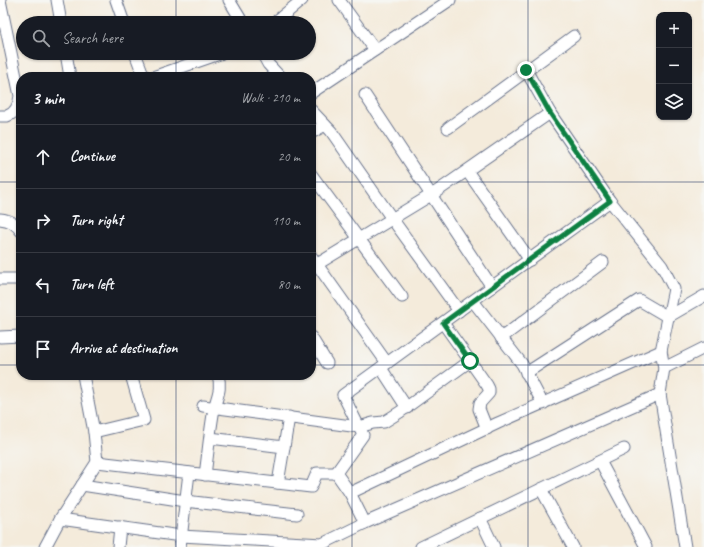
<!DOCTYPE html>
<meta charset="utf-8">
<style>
:root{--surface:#171b24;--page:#20242c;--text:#f1f3f6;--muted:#9ea1a6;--line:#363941}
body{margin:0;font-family:Caveat,sans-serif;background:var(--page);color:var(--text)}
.controls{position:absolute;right:12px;top:12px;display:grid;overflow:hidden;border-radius:8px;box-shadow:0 1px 3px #0004}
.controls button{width:36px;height:36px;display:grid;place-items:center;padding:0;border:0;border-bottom:1px solid var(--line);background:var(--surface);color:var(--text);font:20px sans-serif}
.stop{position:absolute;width:12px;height:12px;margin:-9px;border:3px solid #0b8043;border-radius:50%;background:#fff}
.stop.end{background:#0b8043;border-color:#fff;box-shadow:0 1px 4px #0008}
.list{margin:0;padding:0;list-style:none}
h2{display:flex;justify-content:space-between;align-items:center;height:52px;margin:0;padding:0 16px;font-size:17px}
h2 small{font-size:13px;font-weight:400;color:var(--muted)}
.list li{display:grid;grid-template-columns:26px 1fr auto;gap:12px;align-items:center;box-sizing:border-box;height:64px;padding:0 16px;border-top:1px solid var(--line)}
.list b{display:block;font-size:15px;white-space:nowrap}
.list em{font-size:13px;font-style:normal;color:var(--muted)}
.icon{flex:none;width:22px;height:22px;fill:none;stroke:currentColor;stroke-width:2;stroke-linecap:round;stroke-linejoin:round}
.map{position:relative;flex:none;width:704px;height:547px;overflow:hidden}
.search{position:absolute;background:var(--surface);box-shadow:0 1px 3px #0004;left:16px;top:16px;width:300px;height:44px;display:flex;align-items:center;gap:10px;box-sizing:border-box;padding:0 14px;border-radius:22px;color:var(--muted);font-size:15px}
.panel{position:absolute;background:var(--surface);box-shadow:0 1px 3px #0004;left:16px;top:72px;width:300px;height:308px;border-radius:16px}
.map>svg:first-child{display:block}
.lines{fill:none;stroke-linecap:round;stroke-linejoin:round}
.minor-casing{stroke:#67718a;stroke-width:13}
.minor{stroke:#fff;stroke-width:11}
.route{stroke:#0b8043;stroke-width:5}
.grid{fill:none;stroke:#1b2f5e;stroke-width:1;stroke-opacity:0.55}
</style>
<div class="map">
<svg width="704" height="547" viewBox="0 0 704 547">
<rect width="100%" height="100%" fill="#f6f6f2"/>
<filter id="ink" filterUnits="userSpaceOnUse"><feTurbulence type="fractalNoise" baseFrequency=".025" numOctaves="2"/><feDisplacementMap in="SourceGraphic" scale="8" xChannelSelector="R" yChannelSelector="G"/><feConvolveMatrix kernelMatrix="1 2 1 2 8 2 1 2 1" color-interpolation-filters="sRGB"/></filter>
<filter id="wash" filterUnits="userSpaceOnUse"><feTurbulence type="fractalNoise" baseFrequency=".012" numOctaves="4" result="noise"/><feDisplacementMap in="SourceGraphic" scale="16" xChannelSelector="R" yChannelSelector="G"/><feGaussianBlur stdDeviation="0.9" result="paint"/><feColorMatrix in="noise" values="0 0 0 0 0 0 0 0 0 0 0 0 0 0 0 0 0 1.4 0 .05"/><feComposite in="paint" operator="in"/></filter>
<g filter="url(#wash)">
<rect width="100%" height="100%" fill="#f4ebdb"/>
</g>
<g filter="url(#ink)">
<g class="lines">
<defs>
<g id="minor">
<path d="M 57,0 L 61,23"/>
<path d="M 116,0 L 124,23"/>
<path d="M 229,0 L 243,23"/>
<path d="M 339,0 L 375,50"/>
<path d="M 274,23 L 302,0"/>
<path d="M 66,53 L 70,77"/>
<path d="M 135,53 L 144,77"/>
<path d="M 262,53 L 268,64 L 280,77"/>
<path d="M 526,70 L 550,113"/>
<path d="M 153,77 L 222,53"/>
<path d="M 311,93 L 450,0"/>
<path d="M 365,95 L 492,287"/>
<path d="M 311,110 L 331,131 L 393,220 L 459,311"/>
<path d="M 0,116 C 2,116 5,116 7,116 C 16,113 19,104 20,96 L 0,0"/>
<path d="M 448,128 L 574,36"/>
<path d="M 311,133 L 325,125"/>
<path d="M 467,171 L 530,260"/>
<path d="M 311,174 L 402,297"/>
<path d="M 0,219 C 10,220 15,223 21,231"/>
<path d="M 311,256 L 387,363"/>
<path d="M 311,268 L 436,192 L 550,113 L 610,201 L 662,266 L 674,289 L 661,351"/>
<path d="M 0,279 L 21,279"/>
<path d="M 473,301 L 522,364 L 543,404"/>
<path d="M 443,323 L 470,361 L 487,385 L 489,389 L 489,393 L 480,403 L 479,409 L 487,429"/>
<path d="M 0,337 L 21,336"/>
<path d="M 311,337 L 327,363"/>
<path d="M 501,338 L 603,262"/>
<path d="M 381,368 L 407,408"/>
<path d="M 664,368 L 704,348"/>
<path d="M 526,373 L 639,300 L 668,317 L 704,296"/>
<path d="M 83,375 L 94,432"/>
<path d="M 203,406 L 359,427 L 373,423 L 384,422 L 400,412 L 470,361"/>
<path d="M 210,438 L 284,447"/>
<path d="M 600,461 L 646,547"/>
<path d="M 97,462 L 94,432 L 144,420 L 131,375"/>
<path d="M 336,473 L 363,435 L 343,395 L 610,201"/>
<path d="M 205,475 C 208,453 210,430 214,409 C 217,396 222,389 218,375"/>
<path d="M 278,483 L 289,417"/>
<path d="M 82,485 L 185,501 L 297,514"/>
<path d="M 541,489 L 573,547"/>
<path d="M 350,493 L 365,523"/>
<path d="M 480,518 L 494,547"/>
<path d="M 60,519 L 181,536 L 322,544 L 365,523 L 660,394"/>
<path d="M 45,547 L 60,519 L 97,462 L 311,487 L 317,473 L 336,473 L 350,493 L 498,423 L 661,351 L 664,368 L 660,394 L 685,547"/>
<path d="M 118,547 L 120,527"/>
<path d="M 180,547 L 189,473"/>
<path d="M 421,547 L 624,449"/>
</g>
</defs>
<use href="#minor" class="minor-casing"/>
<use href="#minor" class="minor"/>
</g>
</g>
<g class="lines" filter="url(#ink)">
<path class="route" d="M 470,361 L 443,323 L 610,201 L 550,113 L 526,70"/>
</g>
<path class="grid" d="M 176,0 L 176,23M 352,0 L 352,547M 528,0 L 528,547M 176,53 L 176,77M 0,182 L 21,182M 311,182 L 704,182M 0,365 L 21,365M 311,365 L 704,365M 176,375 L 176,547"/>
</svg>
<div class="controls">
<button>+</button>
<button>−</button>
<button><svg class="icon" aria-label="layers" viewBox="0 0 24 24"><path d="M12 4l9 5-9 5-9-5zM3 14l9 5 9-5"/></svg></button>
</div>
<div class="stop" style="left:470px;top:361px"></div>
<div class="stop end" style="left:526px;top:70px"></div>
<div class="search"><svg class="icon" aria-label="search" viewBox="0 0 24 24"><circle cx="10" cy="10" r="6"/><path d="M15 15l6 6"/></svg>Search here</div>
<section class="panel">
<h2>3 min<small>Walk · 210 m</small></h2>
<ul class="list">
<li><svg class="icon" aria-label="ahead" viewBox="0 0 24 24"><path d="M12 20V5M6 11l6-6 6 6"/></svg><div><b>Continue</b></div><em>20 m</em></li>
<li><svg class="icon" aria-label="right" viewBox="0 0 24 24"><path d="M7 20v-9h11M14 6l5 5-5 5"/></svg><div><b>Turn right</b></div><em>110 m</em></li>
<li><svg class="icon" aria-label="left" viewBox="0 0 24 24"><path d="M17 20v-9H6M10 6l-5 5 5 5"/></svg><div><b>Turn left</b></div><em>80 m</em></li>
<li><svg class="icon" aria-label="arrive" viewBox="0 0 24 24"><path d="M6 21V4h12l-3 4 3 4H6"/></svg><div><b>Arrive at destination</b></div></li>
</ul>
</section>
</div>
